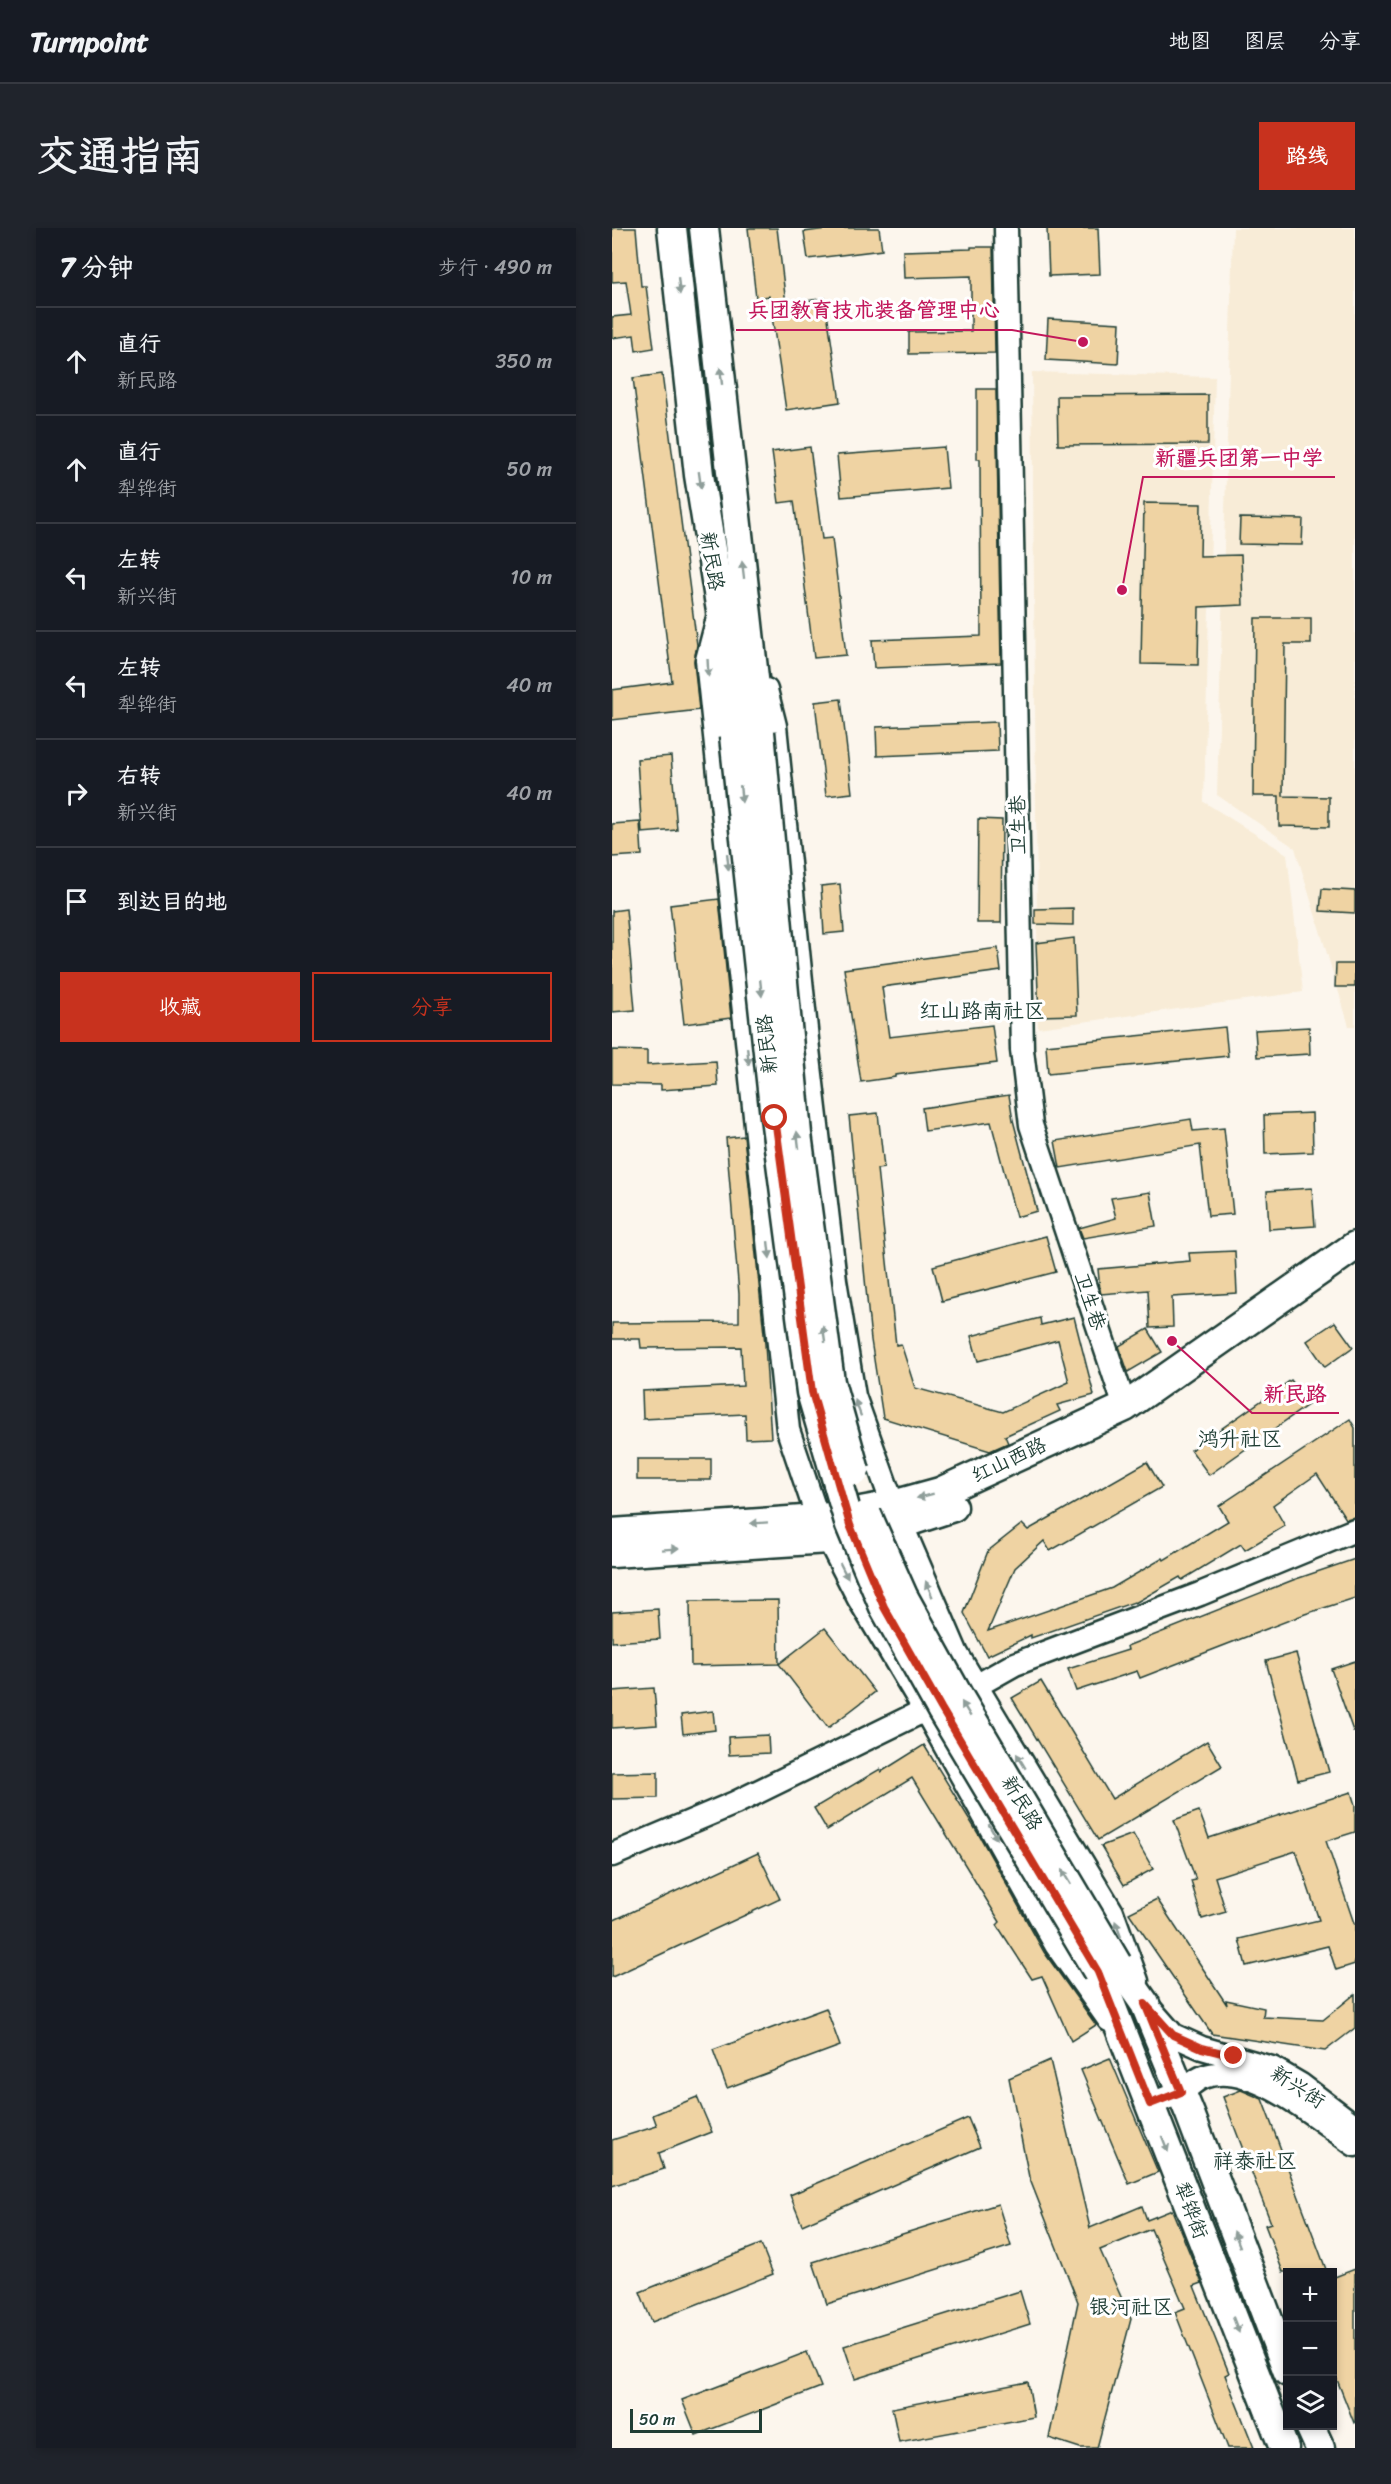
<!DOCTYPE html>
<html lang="zh">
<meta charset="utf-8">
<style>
:root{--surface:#171b24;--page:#20242c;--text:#f1f3f6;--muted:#9ea1a6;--line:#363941;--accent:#c8321e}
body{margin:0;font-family:Sriracha,"LXGW WenKai TC",sans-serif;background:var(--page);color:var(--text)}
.controls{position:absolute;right:18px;bottom:18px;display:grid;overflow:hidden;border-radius:0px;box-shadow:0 3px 9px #0003}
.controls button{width:54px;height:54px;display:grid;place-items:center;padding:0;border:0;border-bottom:2px solid var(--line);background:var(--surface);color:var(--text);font:30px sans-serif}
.scale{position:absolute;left:18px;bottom:15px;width:132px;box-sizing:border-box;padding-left:6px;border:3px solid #1f3d34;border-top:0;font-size:16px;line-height:21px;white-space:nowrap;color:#1f3d34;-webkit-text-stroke:4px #fff;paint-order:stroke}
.stop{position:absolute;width:18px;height:18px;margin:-14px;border:4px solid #c8321e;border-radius:50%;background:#fff}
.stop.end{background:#c8321e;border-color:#fff;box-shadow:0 2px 6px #0008}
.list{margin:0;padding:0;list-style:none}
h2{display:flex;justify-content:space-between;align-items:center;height:78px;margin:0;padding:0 24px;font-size:26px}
h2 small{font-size:20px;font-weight:400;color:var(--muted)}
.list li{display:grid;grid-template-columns:39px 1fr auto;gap:18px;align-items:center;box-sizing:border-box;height:108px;padding:0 24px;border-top:2px solid var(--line)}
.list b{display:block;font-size:22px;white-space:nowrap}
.list p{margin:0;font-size:20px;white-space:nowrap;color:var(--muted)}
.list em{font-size:20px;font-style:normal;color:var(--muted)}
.actions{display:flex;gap:12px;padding:18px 24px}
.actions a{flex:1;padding:14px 0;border:2px solid var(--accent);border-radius:0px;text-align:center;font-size:21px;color:var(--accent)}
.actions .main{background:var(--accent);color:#fff}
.icon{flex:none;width:33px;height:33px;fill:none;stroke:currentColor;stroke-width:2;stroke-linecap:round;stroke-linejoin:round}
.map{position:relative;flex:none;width:743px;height:2220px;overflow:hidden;border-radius:0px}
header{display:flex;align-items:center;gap:36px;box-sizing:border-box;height:84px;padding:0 30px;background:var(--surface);border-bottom:2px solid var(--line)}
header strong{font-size:28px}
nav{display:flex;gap:33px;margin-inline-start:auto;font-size:21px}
.intro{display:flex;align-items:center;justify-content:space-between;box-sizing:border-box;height:144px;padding:0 36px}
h1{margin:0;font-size:42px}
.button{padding:15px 27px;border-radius:0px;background:var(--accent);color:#fff;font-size:21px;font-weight:700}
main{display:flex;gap:36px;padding:0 36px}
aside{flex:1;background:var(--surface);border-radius:0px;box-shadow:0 3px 9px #0003}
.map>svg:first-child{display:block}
.built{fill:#f8ecd7}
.building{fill:#efd3a3;stroke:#1f3d34;stroke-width:1.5}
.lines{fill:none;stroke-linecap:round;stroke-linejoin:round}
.minor-casing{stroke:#1f3d34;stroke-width:27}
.major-casing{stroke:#1f3d34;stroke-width:33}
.minor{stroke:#fff;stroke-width:22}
.major{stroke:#fff;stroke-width:28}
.major-bridge-casing{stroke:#1f3d34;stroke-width:33;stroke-linecap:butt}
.major-bridge{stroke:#fff;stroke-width:28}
.oneway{fill:#8f9e9a}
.route{stroke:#c8321e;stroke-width:8}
.labels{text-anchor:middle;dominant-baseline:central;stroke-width:6;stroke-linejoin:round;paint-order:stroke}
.street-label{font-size:20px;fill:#1f3d34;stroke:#fff}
.neighbourhood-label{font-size:21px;fill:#1f3d34;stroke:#fff}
.leader{fill:none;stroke:#c2185b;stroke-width:2}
.callout-dot{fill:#c2185b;stroke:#fff;stroke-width:2}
.callout-label{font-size:21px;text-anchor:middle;font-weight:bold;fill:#c2185b;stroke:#fff;stroke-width:6;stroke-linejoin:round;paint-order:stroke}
</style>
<header>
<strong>Turnpoint</strong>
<nav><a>地图</a><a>图层</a><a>分享</a></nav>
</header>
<div class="intro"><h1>交通指南</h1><a class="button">路线</a></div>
<main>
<aside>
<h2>7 分钟<small>步行 · 490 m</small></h2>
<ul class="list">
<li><svg class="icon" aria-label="ahead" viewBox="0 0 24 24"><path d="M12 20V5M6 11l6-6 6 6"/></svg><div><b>直行</b><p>新民路</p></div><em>350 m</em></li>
<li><svg class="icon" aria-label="ahead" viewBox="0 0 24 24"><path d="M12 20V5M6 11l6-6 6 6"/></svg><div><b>直行</b><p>犁铧街</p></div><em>50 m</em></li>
<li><svg class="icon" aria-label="left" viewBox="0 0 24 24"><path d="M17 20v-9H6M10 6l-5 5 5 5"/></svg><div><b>左转</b><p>新兴街</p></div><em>10 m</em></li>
<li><svg class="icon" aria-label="left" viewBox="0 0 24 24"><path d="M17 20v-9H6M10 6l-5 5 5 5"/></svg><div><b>左转</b><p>犁铧街</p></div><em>40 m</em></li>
<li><svg class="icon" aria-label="right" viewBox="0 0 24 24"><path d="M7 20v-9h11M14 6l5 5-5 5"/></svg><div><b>右转</b><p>新兴街</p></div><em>40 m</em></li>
<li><svg class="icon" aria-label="arrive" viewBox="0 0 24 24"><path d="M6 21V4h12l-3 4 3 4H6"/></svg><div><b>到达目的地</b></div></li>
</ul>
<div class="actions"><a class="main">收藏</a><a>分享</a></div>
</aside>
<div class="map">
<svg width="743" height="2220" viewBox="0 0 743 2220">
<rect width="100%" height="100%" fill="#fcf6ed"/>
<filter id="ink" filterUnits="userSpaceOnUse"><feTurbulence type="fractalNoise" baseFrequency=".0167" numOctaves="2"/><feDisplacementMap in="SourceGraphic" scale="12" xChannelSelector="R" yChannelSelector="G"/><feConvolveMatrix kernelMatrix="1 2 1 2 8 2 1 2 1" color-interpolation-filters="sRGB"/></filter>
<g filter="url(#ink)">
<g class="built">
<path d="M 621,0 L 743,0 L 743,798 L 737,798 L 683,620 L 605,567 Z"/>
<path d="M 420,144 L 603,149 L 592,574 L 675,626 L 691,764 L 426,800 Z"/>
</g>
<g class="building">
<path d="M 0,0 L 24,0 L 29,58 L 34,58 L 42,120 L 24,123 L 22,107 L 0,110 L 0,89 L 19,87 L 14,53 L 0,54 Z"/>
<path d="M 136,0 L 165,0 L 174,76 L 213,70 L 228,174 L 174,182 L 157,68 L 144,70 Z"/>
<path d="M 222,0 L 267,0 L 270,22 L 196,31 L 192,4 Z"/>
<path d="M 435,0 L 486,0 L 488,46 L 437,48 Z"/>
<path d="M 359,19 L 381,19 L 383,125 L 297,126 L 297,104 L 359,103 L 359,48 L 292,50 L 291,23 L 359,21 Z"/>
<path d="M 436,91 L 508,95 L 506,136 L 434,132 Z"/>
<path d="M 50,146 L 85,417 L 82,433 L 87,482 L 0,492 L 0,462 L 60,454 L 21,150 Z"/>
<path d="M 365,161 L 384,161 L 389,435 L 262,440 L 260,412 L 369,408 L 368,231 L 365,231 Z"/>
<path d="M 596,167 L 596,216 L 446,217 L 445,168 Z"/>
<path d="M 198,219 L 210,311 L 220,310 L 234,427 L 202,430 L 182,273 L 167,275 L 160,224 Z"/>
<path d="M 332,219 L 336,260 L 229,269 L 225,227 Z"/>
<path d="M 532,275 L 589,276 L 588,328 L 629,327 L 631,377 L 587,379 L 586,437 L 529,436 Z"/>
<path d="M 628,290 L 691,291 L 690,317 L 627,316 Z"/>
<path d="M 643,390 L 699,390 L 699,416 L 673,416 L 671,568 L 717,569 L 717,599 L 667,598 L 667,568 L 641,568 Z"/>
<path d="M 229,471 L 240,565 L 214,568 L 203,474 Z"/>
<path d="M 385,494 L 386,523 L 265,528 L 264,499 Z"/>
<path d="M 59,528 L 65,602 L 30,605 L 25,531 Z"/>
<path d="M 366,591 L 390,592 L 389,695 L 365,695 Z"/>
<path d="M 28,594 L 30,627 L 0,629 L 0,596 Z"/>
<path d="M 228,656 L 232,704 L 212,706 L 209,658 Z"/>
<path d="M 710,661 L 743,663 L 743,685 L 708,683 Z"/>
<path d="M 107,671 L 119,790 L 72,796 L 58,677 Z"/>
<path d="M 461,680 L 461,697 L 423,696 L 423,681 Z"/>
<path d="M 14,681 L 23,782 L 0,784 L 0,683 Z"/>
<path d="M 462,710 L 465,787 L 427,788 L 424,715 Z"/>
<path d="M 386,720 L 389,743 L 270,759 L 277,809 L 380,797 L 385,835 L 283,847 L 283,849 L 249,854 L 232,741 Z"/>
<path d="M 724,736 L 743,736 L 743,759 L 723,759 Z"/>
<path d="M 613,799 L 616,828 L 436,846 L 434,817 Z"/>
<path d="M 697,799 L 698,826 L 645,829 L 643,802 Z"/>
<path d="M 0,822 L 35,823 L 35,837 L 104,833 L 106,858 L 49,862 L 49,857 L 0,856 Z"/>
<path d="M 397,867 L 401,892 L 425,983 L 404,989 L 379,894 L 313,903 L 310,880 Z"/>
<path d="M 266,885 L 272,940 L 265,941 L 284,1117 L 289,1116 L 303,1160 L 391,1184 L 457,1154 L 446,1112 L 366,1133 L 359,1108 L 428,1090 L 429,1097 L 462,1089 L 482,1167 L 445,1177 L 448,1183 L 393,1208 L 396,1215 L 378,1223 L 271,1190 L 259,1112 L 237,888 Z"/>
<path d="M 700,885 L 701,924 L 653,926 L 652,887 Z"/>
<path d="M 579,891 L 581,903 L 612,900 L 621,986 L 596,988 L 588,917 L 448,940 L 443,913 Z"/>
<path d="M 132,908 L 153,1116 L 159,1210 L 134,1211 L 133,1186 L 31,1191 L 30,1163 L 131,1158 L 129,1119 L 29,1120 L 28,1111 L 0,1111 L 0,1095 L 127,1094 L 127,1066 L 114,910 Z"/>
<path d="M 700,960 L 703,998 L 657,1001 L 655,963 Z"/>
<path d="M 538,964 L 544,998 L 471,1010 L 467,1000 L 504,990 L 499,970 Z"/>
<path d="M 434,1008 L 444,1044 L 330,1073 L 321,1038 Z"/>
<path d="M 623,1023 L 625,1065 L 560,1069 L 561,1099 L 538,1100 L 536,1062 L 489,1066 L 488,1062 L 486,1041 L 578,1033 L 577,1025 Z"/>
<path d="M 723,1094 L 741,1119 L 713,1139 L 695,1113 Z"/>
<path d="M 536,1101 L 550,1124 L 516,1144 L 507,1118 Z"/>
<path d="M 679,1152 L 697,1176 L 597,1247 L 579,1222 Z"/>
<path d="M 738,1191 L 743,1200 L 743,1289 L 734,1291 L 705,1246 L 661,1277 L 673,1298 L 633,1322 L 629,1316 L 570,1352 L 568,1349 L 523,1375 L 522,1374 L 419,1410 L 419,1407 L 375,1428 L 352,1385 L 376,1323 L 410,1296 L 416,1302 L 535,1234 L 550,1259 L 438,1323 L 432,1313 L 403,1340 L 376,1403 L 500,1360 L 551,1330 L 552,1332 L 616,1293 L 607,1278 Z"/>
<rect x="25" y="1231" width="74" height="21"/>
<path d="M 743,1331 L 743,1370 L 693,1386 L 528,1450 L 525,1443 L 464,1463 L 456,1441 L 516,1422 L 515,1418 L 681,1352 Z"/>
<path d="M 166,1372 L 167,1436 L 79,1438 L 78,1373 Z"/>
<path d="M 46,1381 L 48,1411 L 0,1414 L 0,1384 Z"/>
<path d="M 213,1400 L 263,1464 L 216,1500 L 167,1436 Z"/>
<path d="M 684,1425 L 717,1544 L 686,1552 L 654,1433 Z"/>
<path d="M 743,1433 L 743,1503 L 741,1503 L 719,1441 Z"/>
<path d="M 429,1453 L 500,1571 L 595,1513 L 610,1538 L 486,1612 L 400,1470 Z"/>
<path d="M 42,1460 L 45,1497 L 0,1500 L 0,1463 Z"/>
<path d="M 101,1483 L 103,1502 L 71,1506 L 69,1487 Z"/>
<path d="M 156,1507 L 157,1525 L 117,1527 L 116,1509 Z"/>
<path d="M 312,1517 L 367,1607 L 432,1724 L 484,1797 L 459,1813 L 430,1748 L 420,1751 L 385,1697 L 388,1694 L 300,1550 L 215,1602 L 202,1580 L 268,1541 L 269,1544 Z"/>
<path d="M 46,1544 L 46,1570 L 0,1571 L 0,1545 Z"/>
<path d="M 739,1564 L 743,1577 L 743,1604 L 714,1613 L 743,1698 L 743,1736 L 724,1742 L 716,1718 L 634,1738 L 627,1711 L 707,1692 L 684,1623 L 603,1649 L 614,1684 L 590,1691 L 579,1653 L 584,1652 L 562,1592 L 587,1583 L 597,1610 Z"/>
<path d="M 521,1606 L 541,1641 L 512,1657 L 489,1618 Z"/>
<path d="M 146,1625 L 168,1671 L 0,1749 L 0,1693 Z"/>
<path d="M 545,1671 L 615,1777 L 614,1772 L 652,1780 L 651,1789 L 711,1792 L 743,1766 L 743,1800 L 713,1823 L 600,1806 L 517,1685 Z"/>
<path d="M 214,1780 L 228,1818 L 115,1860 L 101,1822 Z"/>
<path d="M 498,1830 L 546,1944 L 517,1956 L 469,1842 Z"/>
<path d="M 438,1832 L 478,2000 L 530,1978 L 535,1992 L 560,1982 L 590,2055 L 582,2058 L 617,2145 L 613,2147 L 642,2220 L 616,2220 L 563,2084 L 573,2080 L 539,2001 L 488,2022 L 519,2091 L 485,2220 L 468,2220 L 437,2210 L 466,2074 L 417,1949 L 397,1850 Z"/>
<path d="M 629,1862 L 650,1871 L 715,2044 L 671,2044 L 653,1997 L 659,1995 L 611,1869 Z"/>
<path d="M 85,1869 L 100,1904 L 47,1925 L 52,1941 L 0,1958 L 0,1912 L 45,1898 L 41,1887 Z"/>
<path d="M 356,1890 L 368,1919 L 190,1997 L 178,1967 Z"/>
<path d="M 386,1976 L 399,2018 L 215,2076 L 201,2034 Z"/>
<path d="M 149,2016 L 161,2046 L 40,2094 L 28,2064 Z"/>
<path d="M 743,2041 L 743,2194 L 742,2195 L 720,2139 L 720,2050 Z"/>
<path d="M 408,2063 L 418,2096 L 243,2151 L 232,2118 Z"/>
<path d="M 195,2124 L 209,2159 L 84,2207 L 70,2172 Z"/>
<path d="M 416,2154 L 422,2189 L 287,2214 L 280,2180 Z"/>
</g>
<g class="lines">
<defs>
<g id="minor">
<path d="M 394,0 L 410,822 L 419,897 L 513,1179"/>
<path d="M 106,390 L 95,432 L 176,1202 L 206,1291 L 247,1371 L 313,1482 L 444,1717 L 497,1792"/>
<path d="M 154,462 L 163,498 L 196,821 L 223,1052 L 242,1168 L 281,1277 L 345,1426 L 500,1684 L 525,1753"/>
<path d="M 364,1458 L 403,1436 L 588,1366 L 743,1302"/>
<path d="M 0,1627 L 123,1575 L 313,1482"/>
<path d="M 540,1783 L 561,1807 L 590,1820 L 660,1840 L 689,1857 L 743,1898"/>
<path d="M 538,1877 C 548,1872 558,1869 568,1864 C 576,1860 583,1852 591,1849 C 639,1831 706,1891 743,1917"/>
</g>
<g id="major">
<path d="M 60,0 L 87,247 L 109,383 L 122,508"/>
<path d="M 92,0 L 148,504"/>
<path d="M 0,1305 L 206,1291 L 281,1277 L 328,1264 L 513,1179 L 743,1018"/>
<path d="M 0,1325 L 216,1311 L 289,1296 L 341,1279"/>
<path d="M 505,1736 L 533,1776 L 578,1886 L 676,2144"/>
<path d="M 486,1744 L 672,2220"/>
<path d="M 698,2198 L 708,2220"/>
</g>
</defs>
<use href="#minor" class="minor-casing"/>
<use href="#major" class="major-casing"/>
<use href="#minor" class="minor"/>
<use href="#major" class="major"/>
<defs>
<g id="major-bridge">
<path d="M 148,504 L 185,906 L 218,1154 L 243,1243"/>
<path d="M 122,508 L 163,889 L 199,1164 L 238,1297 L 272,1379 L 329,1481 L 486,1744"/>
<path d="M 255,1287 L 291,1368 L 348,1471 L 505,1736"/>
</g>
</defs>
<use href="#major-bridge" class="major-bridge-casing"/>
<use href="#major-bridge" class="major-bridge"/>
</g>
<defs><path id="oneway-solid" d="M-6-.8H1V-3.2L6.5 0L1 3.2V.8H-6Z" transform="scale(1.5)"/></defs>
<g class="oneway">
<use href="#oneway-solid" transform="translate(67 58) rotate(84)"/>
<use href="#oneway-solid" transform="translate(109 148) rotate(-97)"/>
<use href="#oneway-solid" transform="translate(88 252) rotate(82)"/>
<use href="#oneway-solid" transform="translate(131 342) rotate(-97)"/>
<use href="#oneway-solid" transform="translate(96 440) rotate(87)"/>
<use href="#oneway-solid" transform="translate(129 566) rotate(84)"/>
<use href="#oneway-solid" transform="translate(116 634) rotate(84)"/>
<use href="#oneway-solid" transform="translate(149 760) rotate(84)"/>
<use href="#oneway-solid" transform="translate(136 828) rotate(84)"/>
<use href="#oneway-solid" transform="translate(186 912) rotate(-97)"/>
<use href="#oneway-solid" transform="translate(157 1022) rotate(84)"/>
<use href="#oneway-solid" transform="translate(212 1106) rotate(-98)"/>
<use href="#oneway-solid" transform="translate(246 1180) rotate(-110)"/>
<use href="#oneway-solid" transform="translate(313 1268) rotate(165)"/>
<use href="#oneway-solid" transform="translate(147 1295) rotate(176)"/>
<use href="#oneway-solid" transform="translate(58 1321) rotate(-4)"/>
<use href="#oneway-solid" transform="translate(232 1343) rotate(63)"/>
<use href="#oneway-solid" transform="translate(317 1361) rotate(-113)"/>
<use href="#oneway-solid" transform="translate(354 1481) rotate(-121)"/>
<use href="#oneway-solid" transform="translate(409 1533) rotate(-121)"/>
<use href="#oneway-solid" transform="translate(381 1604) rotate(61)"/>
<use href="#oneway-solid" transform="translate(454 1649) rotate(-121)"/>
<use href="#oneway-solid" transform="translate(506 1701) rotate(-110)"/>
<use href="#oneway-solid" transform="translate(553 1916) rotate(69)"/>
<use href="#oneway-solid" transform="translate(625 2011) rotate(-111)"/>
<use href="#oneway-solid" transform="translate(624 2097) rotate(69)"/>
</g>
</g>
<g class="lines" filter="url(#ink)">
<path class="route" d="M 163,890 L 200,1164 L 238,1297 L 272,1379 L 329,1480 L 486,1744 L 538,1876 L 569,1864 L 533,1776 L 561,1807 L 590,1820 L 622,1828"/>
</g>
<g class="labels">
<g class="street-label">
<text transform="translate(100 333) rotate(81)">新民路</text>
<text transform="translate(406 597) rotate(-91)">卫生巷</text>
<text transform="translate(155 816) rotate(-96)">新民路</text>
<text transform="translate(478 1073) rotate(72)">卫生巷</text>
<text transform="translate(397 1232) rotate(-25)">红山西路</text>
<text transform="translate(410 1575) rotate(59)">新民路</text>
<text transform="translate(686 1859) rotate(33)">新兴街</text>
<text transform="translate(579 1982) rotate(69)">犁铧街</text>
</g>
<g class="neighbourhood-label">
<text x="370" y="783">红山路南社区</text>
<text x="628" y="1211">鸿升社区</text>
<text x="643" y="1933">祥泰社区</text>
<text x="519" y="2079">银河社区</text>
</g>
</g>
<path class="leader" d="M471 114L400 102H124M510 362L531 249H723M560 1113L640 1185H727"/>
<g class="callout-dot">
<circle cx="471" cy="114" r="6"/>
<circle cx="510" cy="362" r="6"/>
<circle cx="560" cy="1113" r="6"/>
</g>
<g class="callout-label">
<text x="262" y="89">兵团教育技术装备管理中心</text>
<text x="627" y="237">新疆兵团第一中学</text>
<text x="683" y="1173">新民路</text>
</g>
</svg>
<div class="controls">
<button>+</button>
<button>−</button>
<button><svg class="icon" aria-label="layers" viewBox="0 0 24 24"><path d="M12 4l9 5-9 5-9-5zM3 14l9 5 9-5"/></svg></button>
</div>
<div class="scale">50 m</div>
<div class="stop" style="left:163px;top:890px"></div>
<div class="stop end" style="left:622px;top:1828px"></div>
</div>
</main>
